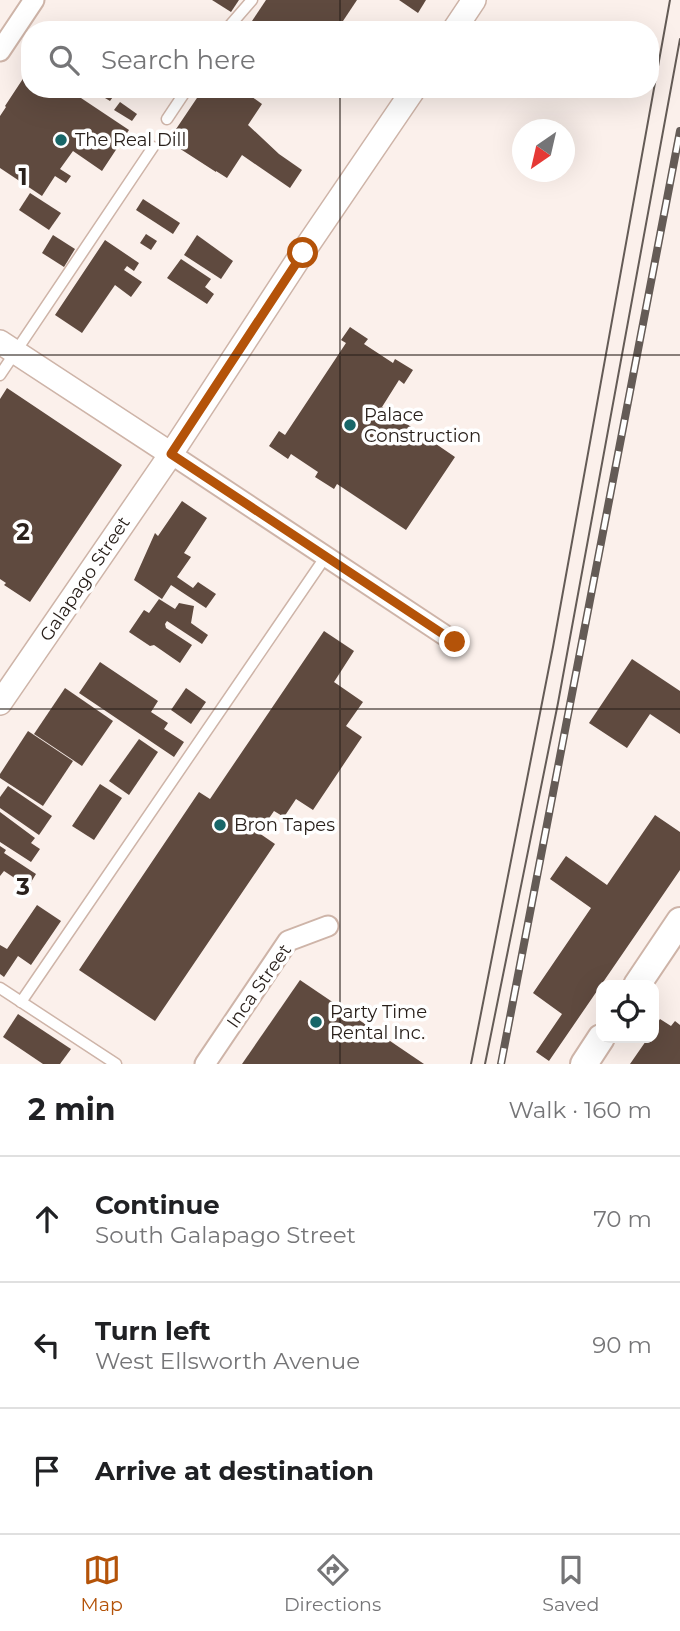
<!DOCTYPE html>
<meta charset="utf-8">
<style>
:root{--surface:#fff;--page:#f6f6f6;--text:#202124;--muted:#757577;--line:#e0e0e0;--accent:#b45309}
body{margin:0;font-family:Montserrat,sans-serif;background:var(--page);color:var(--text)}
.controls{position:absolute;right:21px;bottom:21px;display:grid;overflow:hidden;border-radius:14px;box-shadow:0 7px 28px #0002}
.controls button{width:63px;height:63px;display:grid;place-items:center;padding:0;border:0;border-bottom:2px solid var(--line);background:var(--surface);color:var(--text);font:35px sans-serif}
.compass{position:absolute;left:512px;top:119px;width:63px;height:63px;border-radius:50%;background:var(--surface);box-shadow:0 7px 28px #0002;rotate:214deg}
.stop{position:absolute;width:21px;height:21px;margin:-16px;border:5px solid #b45309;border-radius:50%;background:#fff}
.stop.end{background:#b45309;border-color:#fff;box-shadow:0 2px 7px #0008}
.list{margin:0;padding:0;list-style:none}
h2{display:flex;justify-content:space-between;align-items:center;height:91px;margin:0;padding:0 28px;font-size:30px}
h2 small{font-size:23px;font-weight:400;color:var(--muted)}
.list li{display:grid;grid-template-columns:46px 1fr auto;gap:21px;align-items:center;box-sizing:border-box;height:126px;padding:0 28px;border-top:2px solid var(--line)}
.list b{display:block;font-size:26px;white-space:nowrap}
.list p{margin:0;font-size:23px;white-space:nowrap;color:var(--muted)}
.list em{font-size:23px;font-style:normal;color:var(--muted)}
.icon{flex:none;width:38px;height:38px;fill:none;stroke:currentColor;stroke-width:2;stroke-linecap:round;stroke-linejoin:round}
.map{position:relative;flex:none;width:680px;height:1064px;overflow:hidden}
.search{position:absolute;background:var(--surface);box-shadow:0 7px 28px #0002;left:21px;right:21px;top:21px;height:77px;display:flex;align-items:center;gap:18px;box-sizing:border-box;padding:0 24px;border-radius:28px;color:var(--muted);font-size:26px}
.sheet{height:469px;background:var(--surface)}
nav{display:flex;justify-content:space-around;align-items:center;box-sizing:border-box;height:98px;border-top:2px solid var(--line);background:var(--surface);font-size:19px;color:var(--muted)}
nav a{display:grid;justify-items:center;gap:4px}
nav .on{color:var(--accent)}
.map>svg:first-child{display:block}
.building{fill:#5f4a3f}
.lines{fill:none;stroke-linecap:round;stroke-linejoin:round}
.service-casing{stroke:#ceb4a8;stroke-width:13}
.minor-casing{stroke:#ceb4a8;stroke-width:23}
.tertiary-casing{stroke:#ceb4a8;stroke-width:26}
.secondary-casing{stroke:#ceb4a8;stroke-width:30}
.service{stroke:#fff;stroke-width:10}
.minor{stroke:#fff;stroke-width:19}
.tertiary{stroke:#fff;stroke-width:23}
.secondary{stroke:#fff;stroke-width:26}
.tram{stroke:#645b56;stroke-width:2}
.rail-casing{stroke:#645b56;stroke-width:8}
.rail{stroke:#fff;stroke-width:5;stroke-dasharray:16;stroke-linecap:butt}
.route{stroke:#b45309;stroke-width:9}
.grid{fill:none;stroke:#29201b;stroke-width:2;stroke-opacity:0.55}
.poi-dot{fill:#186668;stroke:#fff;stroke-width:2.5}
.labels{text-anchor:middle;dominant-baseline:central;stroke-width:7;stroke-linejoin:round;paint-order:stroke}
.poi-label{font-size:18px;fill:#29201b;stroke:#fff;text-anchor:start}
.street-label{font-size:18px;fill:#29201b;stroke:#fff}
.grid-label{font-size:23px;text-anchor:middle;font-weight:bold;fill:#29201b;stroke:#fff;stroke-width:7;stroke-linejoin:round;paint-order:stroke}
</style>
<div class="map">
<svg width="680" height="1064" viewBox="0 0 680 1064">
<rect width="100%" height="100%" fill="#fbf0eb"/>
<g class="building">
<path d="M 212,0 L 239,0 L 231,12 Z"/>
<path d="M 266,0 L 357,0 L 337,30 L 246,30 Z"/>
<path d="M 399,0 L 426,0 L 418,13 Z"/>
<path d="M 30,68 L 30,89 L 73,89 L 80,93 L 78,96 L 129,130 L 102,171 L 73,151 L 60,169 L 71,176 L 66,183 L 55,176 L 42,196 L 0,168 L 0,116 L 6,107 L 5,106 Z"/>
<path d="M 90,89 L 120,89 L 123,91 L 121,94 L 119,92 L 116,95 L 115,94 L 110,101 Z"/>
<path d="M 203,89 L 241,89 L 262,104 L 248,125 L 279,154 L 302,170 L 290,188 L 242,155 L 227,178 L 216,171 L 216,172 L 168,141 Z"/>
<path d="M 120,102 L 137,114 L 132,121 L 114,110 Z"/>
<path d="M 30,193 L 61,213 L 49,230 L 19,210 Z"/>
<path d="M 143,199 L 180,223 L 173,234 L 136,210 Z"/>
<path d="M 146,234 L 157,241 L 151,250 L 140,243 Z"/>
<path d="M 53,235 L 75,249 L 64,267 L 42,253 Z"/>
<path d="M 197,235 L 233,261 L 221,279 L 184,255 Z"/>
<path d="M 105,240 L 139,263 L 134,271 L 127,266 L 124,270 L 142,282 L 131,297 L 115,285 L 82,333 L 55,315 Z"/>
<path d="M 181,259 L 211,279 L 205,287 L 214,294 L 207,304 L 167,278 Z"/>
<path d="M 350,327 L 368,339 L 364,344 L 393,363 L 395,359 L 413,370 L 404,384 L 399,380 L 382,407 L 455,457 L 406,530 L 337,484 L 334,489 L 315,477 L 318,472 L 291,454 L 288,459 L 269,446 L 279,431 L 285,435 L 346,343 L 341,340 Z"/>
<path d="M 7,388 L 122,465 L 30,602 L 4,585 L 6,583 L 0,579 L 0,399 Z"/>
<path d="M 182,501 L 207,518 L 184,553 L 191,557 L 177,577 L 193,588 L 198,582 L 216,594 L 206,608 L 171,585 L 162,599 L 134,580 L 155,533 L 158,536 Z"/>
<path d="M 159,599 L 175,609 L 179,603 L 194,606 L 191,623 L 208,635 L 202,644 L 167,621 L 165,624 L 166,628 L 192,645 L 180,663 L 154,645 L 150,646 L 129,632 L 144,610 L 149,613 Z"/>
<path d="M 324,631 L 354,651 L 334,682 L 363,702 L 346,726 L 362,737 L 313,810 L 296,799 L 284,817 L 274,811 L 259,833 L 275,844 L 155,1021 L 79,970 L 199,792 L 210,799 Z"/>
<path d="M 632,659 L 680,691 L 680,734 L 650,714 L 627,748 L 589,723 Z"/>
<path d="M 100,662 L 158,701 L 151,712 L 168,723 L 164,729 L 184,742 L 174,757 L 79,693 Z"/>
<path d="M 65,688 L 113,721 L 82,766 L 34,734 Z"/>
<path d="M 186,688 L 206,702 L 191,724 L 171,710 Z"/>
<path d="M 28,731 L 73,761 L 43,806 L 0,778 L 0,774 Z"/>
<path d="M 139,739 L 158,752 L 129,795 L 109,781 Z"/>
<path d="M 100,784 L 122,798 L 94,840 L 72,826 Z"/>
<path d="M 8,786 L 52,816 L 39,835 L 0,808 L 0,797 Z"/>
<path d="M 0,812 L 35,838 L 31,843 L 40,849 L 31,862 L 0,842 Z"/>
<path d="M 655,815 L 680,832 L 680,870 L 549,1061 L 536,1052 L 562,1014 L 533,993 L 591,908 L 550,879 L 566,856 L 607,885 Z"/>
<path d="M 0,846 L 6,850 L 4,853 L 36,874 L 28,887 L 4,871 L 0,876 Z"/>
<path d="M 37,905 L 61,921 L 31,965 L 18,956 L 4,977 L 0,974 L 0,945 L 7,949 Z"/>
<path d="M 300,980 L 424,1064 L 242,1064 Z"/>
<path d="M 18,1014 L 71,1049 L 60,1064 L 43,1064 L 3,1037 Z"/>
<path d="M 660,1019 L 671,1026 L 675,1021 L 680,1025 L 680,1064 L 630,1064 L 648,1038 L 654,1038 L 654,1028 Z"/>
</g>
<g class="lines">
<defs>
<g id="service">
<path d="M 226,30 L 252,0"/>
<path d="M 167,119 L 187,89"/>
<path d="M 0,375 L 153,147"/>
<path d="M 0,988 L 116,1064"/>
<path d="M 21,1002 L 326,556"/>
</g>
<g id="minor">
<path d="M 0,51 L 34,0"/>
<path d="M 171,454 L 455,642"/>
<path d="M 205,1064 L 288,941 L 328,926"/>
</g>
<g id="tertiary">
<path d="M 454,30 L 474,0"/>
<path d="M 0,342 L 171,454"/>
<path d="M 0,703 L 171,454 L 303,252 L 414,89"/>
</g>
<g id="secondary">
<path d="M 637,985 L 680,921"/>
<path d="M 584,1064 L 601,1038"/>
</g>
</defs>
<use href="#service" class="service-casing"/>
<use href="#minor" class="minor-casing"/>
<use href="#tertiary" class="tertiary-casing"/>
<use href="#secondary" class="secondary-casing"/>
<use href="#service" class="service"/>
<use href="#minor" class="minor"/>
<use href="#tertiary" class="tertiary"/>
<use href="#secondary" class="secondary"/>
<g class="tram">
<path d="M 471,1064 L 553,647 L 670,0"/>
<path d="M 485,1064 L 558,703 L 680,39"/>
</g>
<defs>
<path id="rail" d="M 501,1064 L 680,131"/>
</defs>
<use href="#rail" class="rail-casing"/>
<use href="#rail" class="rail"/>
</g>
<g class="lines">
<path class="route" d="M 303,253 L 171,454 L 455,642"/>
</g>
<path class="grid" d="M 340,0 L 340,30M 340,89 L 340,1064M 0,355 L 680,355M 0,709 L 680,709"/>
<g class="poi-dot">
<circle cx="61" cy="140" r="7"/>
<circle cx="350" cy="425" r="7"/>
<circle cx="220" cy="825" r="7"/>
<circle cx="316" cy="1022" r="7"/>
</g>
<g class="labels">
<g class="poi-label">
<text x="75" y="140">The Real Dill</text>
<text x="364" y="415">Palace<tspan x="364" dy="21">Construction</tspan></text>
<text x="234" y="825">Bron Tapes</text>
<text x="330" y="1012">Party Time<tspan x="330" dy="21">Rental Inc.</tspan></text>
</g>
<g class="street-label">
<text transform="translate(85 579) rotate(-56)">Galapago Street</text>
<text transform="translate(259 986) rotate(-55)">Inca Street</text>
</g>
</g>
<g class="grid-label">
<text x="23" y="185">1</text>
<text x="23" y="540">2</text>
<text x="23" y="895">3</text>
</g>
</svg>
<div class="controls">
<button><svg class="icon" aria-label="locate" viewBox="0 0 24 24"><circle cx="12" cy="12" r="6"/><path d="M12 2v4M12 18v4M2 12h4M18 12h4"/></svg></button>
</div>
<svg class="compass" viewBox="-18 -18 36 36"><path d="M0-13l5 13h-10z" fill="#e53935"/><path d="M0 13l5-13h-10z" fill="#757577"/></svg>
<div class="stop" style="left:303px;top:253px"></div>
<div class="stop end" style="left:455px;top:642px"></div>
<div class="search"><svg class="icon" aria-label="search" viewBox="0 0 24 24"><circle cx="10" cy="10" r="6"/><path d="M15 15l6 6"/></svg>Search here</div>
</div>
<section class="sheet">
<h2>2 min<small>Walk · 160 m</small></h2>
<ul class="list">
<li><svg class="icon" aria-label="ahead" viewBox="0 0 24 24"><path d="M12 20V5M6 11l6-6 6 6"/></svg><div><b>Continue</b><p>South Galapago Street</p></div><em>70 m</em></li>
<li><svg class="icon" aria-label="left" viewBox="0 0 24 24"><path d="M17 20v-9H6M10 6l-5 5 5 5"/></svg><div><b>Turn left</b><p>West Ellsworth Avenue</p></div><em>90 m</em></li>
<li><svg class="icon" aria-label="arrive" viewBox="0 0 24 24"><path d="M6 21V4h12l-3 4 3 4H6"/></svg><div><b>Arrive at destination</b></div></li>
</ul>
</section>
<nav>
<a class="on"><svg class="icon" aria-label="map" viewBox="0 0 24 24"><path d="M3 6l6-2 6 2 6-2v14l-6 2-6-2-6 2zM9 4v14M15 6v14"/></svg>Map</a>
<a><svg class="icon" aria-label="directions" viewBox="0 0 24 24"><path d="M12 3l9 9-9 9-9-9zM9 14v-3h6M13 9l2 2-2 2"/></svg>Directions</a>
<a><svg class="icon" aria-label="saved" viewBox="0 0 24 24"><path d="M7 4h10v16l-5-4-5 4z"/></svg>Saved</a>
</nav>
